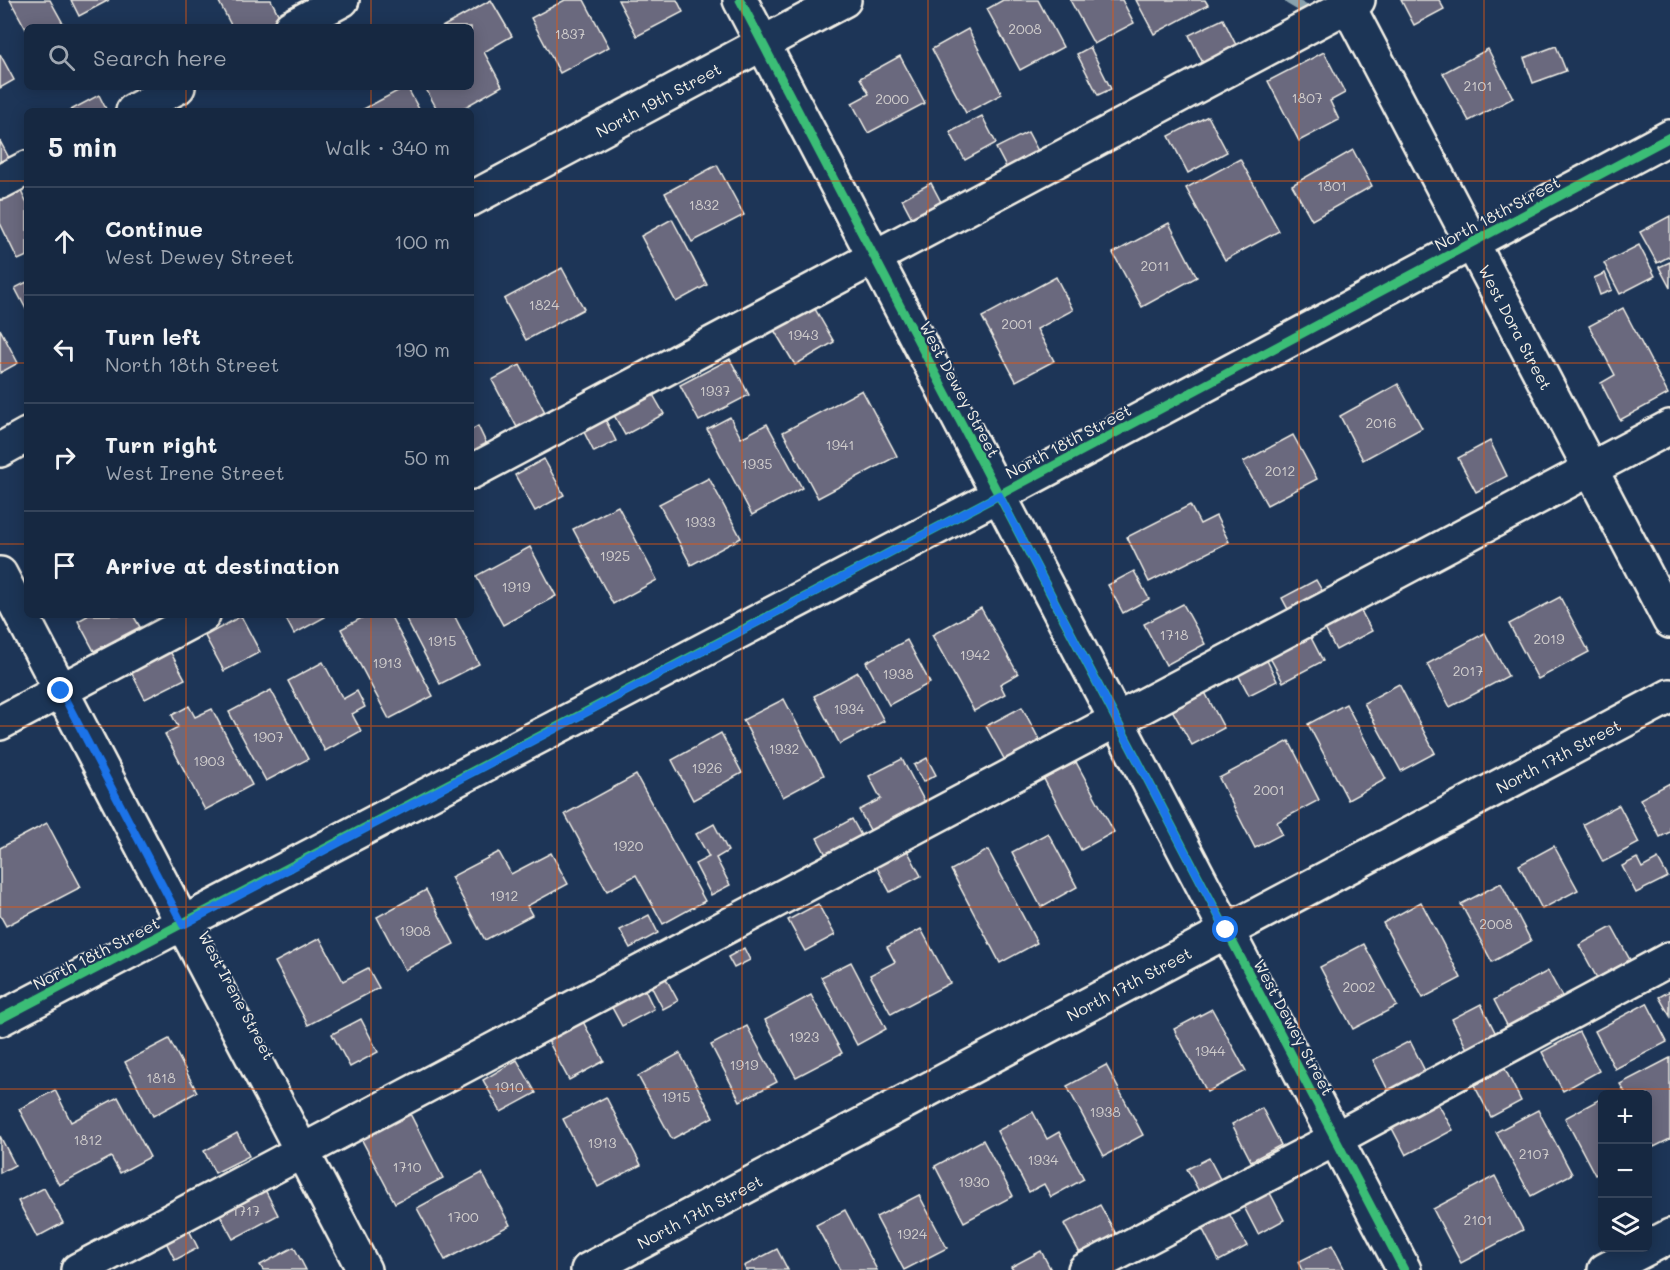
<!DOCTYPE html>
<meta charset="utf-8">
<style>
:root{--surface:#162841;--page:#23344c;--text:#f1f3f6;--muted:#9ea6b1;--line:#35445a}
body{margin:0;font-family:Mali,sans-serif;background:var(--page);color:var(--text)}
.controls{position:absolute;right:18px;bottom:18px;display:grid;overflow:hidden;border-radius:9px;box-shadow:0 3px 15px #0003}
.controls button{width:54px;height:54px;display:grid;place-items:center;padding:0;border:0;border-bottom:2px solid var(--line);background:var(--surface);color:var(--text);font:30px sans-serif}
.stop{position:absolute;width:18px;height:18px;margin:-14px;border:4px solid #1a73e8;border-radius:50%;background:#fff}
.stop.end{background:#1a73e8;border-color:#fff;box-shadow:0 2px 6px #0008}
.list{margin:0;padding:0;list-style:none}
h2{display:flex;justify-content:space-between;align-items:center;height:78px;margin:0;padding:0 24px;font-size:26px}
h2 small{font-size:20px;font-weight:400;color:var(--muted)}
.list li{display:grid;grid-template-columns:39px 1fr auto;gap:18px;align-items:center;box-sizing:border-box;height:108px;padding:0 24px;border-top:2px solid var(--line)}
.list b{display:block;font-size:22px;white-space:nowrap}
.list p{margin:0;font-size:20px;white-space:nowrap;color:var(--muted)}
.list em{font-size:20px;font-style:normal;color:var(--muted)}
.icon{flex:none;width:33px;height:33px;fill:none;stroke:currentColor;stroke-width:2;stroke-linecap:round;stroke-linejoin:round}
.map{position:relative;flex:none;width:1670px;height:1270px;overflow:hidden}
.search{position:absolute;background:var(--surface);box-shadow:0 3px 15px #0003;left:24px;top:24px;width:450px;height:66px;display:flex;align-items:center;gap:15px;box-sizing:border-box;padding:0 21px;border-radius:9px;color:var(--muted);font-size:22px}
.panel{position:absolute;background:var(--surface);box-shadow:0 3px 15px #0003;left:24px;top:108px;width:450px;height:510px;border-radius:9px}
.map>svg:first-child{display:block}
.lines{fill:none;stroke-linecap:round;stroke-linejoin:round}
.stream{stroke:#88a1ad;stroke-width:9}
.building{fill:#6b697e;stroke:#f4f1e8;stroke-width:1.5}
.minor-casing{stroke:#f4f1e8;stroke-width:38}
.minor{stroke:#1d3557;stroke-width:33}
.cycleway-casing{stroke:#1d3557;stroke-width:13}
.cycleway{stroke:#3abd76;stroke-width:9}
.route{stroke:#1a73e8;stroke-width:8}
.grid{fill:none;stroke:#e8590c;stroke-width:1.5;stroke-opacity:0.55}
.labels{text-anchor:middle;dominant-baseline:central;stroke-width:4.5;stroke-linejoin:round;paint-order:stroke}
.number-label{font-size:14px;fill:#d2cfce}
.street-label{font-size:16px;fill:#f4f1e8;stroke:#1d3557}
</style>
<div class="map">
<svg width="1670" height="1270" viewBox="0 0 1670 1270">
<rect width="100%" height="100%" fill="#1d3557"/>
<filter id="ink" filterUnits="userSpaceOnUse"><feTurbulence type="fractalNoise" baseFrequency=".0167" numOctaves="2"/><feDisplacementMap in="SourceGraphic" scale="12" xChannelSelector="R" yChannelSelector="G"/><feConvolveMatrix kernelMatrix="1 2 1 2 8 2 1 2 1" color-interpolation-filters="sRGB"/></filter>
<g filter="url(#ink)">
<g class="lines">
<path class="stream" d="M 1289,0 L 1306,10"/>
</g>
<g class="building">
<path d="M 10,0 L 50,0 L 65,27 L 27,27 L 27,31 Z"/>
<path d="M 71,0 L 109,0 L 79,16 Z"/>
<path d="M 224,0 L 271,0 L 281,20 L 268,27 L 232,27 L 219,2 Z"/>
<path d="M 491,0 L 512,36 L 484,52 L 502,86 L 458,111 L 438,111 L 425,87 L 471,87 L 471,27 L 442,27 Z"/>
<path d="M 565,0 L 584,0 L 609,47 L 560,73 L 531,18 Z"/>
<path d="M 618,0 L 677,0 L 683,12 L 637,36 Z"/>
<path d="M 1003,0 L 1038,0 L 1063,47 L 1020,70 L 987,9 Z"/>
<path d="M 1070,0 L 1122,0 L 1134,23 L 1094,44 Z"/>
<path d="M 1136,0 L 1205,0 L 1208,5 L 1154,34 Z"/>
<path d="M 1401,0 L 1439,0 L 1444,9 L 1414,25 Z"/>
<path d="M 1223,19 L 1239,51 L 1205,67 L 1189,35 Z"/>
<path d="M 968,29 L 1002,94 L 966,113 L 932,49 Z"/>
<path d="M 1556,46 L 1566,71 L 1533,83 L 1524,58 Z"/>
<path d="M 1090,47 L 1111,89 L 1098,95 L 1077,54 Z"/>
<path d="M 1488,49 L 1513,98 L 1469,121 L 1443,73 Z"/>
<path d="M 1324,52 L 1345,93 L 1330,101 L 1339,120 L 1299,141 L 1268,81 Z"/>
<path d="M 0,54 L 14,80 L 0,88 Z"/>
<path d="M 900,56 L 925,103 L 868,133 L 852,103 L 869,94 L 860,78 Z"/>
<path d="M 405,87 L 407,87 L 420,111 L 360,111 Z"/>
<path d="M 99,95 L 107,111 L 69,111 Z"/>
<path d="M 982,116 L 996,143 L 965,160 L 950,132 Z"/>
<path d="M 1208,116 L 1227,152 L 1188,173 L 1169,136 Z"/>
<path d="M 1028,132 L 1039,153 L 1007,169 L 996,148 Z"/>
<path d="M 0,141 L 10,160 L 0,165 Z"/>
<path d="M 1353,150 L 1372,186 L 1312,220 L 1292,185 Z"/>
<path d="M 1240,159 L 1279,231 L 1225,260 L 1186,188 Z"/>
<path d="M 717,165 L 744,215 L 692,242 L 665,193 Z"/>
<path d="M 931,183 L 941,202 L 912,218 L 902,199 Z"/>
<path d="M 18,185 L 27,204 L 27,256 L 18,260 L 0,223 L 0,194 Z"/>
<path d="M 1670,216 L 1670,256 L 1657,263 L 1640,232 Z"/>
<path d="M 672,219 L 707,285 L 676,302 L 641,236 Z"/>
<path d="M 1169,223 L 1197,277 L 1142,307 L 1113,253 Z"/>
<path d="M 1639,245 L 1655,276 L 1620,294 L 1604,263 Z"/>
<path d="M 1670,262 L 1670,288 L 1659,267 Z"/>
<path d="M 562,268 L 584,309 L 526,340 L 504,299 Z"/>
<path d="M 1605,273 L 1612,290 L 1600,295 L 1594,278 Z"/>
<path d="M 1056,277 L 1073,310 L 1037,329 L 1054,361 L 1016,381 L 982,317 Z"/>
<path d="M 27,282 L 27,311 L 15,288 Z"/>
<path d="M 811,302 L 834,342 L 795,365 L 771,325 Z"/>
<path d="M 1623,308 L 1668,394 L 1620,420 L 1601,383 L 1615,375 L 1589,326 Z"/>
<path d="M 0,329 L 18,363 L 0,373 Z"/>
<path d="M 730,359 L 749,395 L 699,421 L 680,385 Z"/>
<path d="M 520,365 L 547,416 L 519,431 L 492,380 Z"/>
<path d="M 1398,384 L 1422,428 L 1363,460 L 1340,416 Z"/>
<path d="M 862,390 L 897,456 L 818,498 L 783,432 Z"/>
<path d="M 652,393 L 664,414 L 625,435 L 614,415 Z"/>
<path d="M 600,409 L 616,441 L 594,452 L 578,420 Z"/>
<path d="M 730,417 L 741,438 L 767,424 L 802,488 L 752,515 L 707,429 Z"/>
<path d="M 478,426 L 488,447 L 471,455 L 471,430 Z"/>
<path d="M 1293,435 L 1317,479 L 1267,505 L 1243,462 Z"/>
<path d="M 1490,441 L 1507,476 L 1476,492 L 1458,458 Z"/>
<path d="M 544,459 L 564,495 L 535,511 L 515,475 Z"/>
<path d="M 709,478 L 741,538 L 691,565 L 659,504 Z"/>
<path d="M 1190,505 L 1200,524 L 1216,516 L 1229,542 L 1149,582 L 1127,537 Z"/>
<path d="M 618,506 L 657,580 L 613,604 L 573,529 Z"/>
<path d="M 530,547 L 556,596 L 503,625 L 476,576 Z"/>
<path d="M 1134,571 L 1149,599 L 1123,613 L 1108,585 Z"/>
<path d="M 1316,580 L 1324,594 L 1290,613 L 1282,598 Z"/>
<path d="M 1560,597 L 1589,652 L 1538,679 L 1509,624 Z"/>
<path d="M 1355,600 L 1372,631 L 1336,650 L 1320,619 Z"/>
<path d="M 1183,604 L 1205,644 L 1166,665 L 1144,624 Z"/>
<path d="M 981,608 L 1018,674 L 1000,684 L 1005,694 L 974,711 L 932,635 Z"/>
<path d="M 89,615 L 133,615 L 140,627 L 94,651 L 78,621 Z"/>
<path d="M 284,615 L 324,615 L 325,617 L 294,634 Z"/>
<path d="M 367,615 L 390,615 L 433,696 L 389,719 L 341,629 Z"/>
<path d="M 404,615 L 454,615 L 479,664 L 440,684 Z"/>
<path d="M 241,616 L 260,652 L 224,671 L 205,636 Z"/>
<path d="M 1306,628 L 1323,661 L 1283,682 L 1266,650 Z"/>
<path d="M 1485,633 L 1508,676 L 1450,707 L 1427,664 Z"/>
<path d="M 907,640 L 930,683 L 889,705 L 866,662 Z"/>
<path d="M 165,642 L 185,679 L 145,699 L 126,662 Z"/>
<path d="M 1261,648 L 1277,681 L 1249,695 L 1232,663 Z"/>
<path d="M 323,662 L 343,699 L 357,691 L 365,707 L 352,714 L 361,731 L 325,751 L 288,681 Z"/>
<path d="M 858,672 L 884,721 L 840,744 L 814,696 Z"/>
<path d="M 1200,683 L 1224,728 L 1192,745 L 1167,701 Z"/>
<path d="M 1399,684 L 1435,753 L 1401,771 L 1364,703 Z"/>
<path d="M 271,690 L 308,759 L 266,781 L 229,712 Z"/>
<path d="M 784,699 L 824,775 L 783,797 L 743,720 Z"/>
<path d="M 1346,704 L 1386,779 L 1348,800 L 1308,724 Z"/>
<path d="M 189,706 L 195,717 L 212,709 L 252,785 L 205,810 L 165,734 L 178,727 L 172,715 Z"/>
<path d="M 1022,707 L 1042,745 L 1007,764 L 986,726 Z"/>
<path d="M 721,733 L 742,773 L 693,800 L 672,760 Z"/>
<path d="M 1289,741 L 1319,800 L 1277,822 L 1282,834 L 1255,848 L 1219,778 Z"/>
<path d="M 927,758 L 936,775 L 923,782 L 914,765 Z"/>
<path d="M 902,759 L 928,808 L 874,837 L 859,810 L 881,799 L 869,776 Z"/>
<path d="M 1076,762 L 1114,832 L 1081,850 L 1044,779 Z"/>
<path d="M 636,775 L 705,901 L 663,924 L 636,875 L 607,891 L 565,814 Z"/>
<path d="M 1670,783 L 1670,832 L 1660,837 L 1640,799 Z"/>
<path d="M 1619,805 L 1639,843 L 1603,862 L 1583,824 Z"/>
<path d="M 852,819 L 864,841 L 829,860 L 817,838 Z"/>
<path d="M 47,823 L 81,887 L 6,926 L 0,915 L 0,848 Z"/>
<path d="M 714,824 L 728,851 L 716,858 L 730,885 L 711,895 L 695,864 L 709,857 L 696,834 Z"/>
<path d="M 1048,833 L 1077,887 L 1041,907 L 1012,852 Z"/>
<path d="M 1554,846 L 1578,890 L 1542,909 L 1519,865 Z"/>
<path d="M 906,848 L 921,876 L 890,892 L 875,864 Z"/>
<path d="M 988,850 L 1037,943 L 1000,963 L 951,870 Z"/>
<path d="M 499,852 L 511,874 L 551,853 L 568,884 L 527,906 L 532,915 L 485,940 L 451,877 Z"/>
<path d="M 1637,858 L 1642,868 L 1658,859 L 1668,877 L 1636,893 L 1622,866 Z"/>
<path d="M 1501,883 L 1531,941 L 1492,962 L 1461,904 Z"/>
<path d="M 426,890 L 454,944 L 405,970 L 377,917 Z"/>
<path d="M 1421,902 L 1461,978 L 1423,998 L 1383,923 Z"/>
<path d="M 818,904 L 835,935 L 805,951 L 788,920 Z"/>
<path d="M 649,915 L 658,933 L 630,948 L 620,930 Z"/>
<path d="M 1612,927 L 1630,960 L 1597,978 L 1579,945 Z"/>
<path d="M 921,929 L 950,983 L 891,1014 L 870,975 L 895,962 L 887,947 Z"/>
<path d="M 320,938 L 343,981 L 368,968 L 379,988 L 308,1025 L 275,962 Z"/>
<path d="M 1364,944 L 1397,1006 L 1353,1029 L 1320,967 Z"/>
<path d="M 744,948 L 750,960 L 734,968 L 728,957 Z"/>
<path d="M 851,962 L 886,1029 L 857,1045 L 821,977 Z"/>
<path d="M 1548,971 L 1565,1002 L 1510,1031 L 1494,1000 Z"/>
<path d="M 664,975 L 678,1001 L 663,1009 L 649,982 Z"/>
<path d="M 642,984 L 654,1009 L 622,1026 L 609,1002 Z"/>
<path d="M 1670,991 L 1670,1016 L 1659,997 Z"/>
<path d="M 811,995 L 842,1053 L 796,1077 L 765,1020 Z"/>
<path d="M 1647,1003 L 1667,1042 L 1615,1069 L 1595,1031 Z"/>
<path d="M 1481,1004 L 1497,1036 L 1468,1051 L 1452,1019 Z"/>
<path d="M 1212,1009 L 1246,1071 L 1207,1092 L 1174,1029 Z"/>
<path d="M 580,1016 L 604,1061 L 569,1080 L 545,1035 Z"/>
<path d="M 361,1019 L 378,1052 L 350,1067 L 332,1034 Z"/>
<path d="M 747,1026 L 777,1082 L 740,1101 L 711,1045 Z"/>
<path d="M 1579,1032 L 1599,1071 L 1563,1091 L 1542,1052 Z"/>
<path d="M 169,1039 L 197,1092 L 153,1116 L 125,1062 Z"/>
<path d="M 1410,1041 L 1427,1075 L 1390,1094 L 1373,1060 Z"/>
<path d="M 680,1053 L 713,1117 L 672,1139 L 638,1076 Z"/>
<path d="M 1670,1058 L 1670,1139 L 1654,1147 L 1648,1135 L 1648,1094 L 1626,1094 L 1620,1084 Z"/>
<path d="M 517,1060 L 536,1093 L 501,1112 L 483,1080 Z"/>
<path d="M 1106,1065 L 1143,1135 L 1104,1156 L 1067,1086 Z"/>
<path d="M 1505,1069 L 1521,1101 L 1491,1117 L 1474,1085 Z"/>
<path d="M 55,1090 L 71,1122 L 118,1097 L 150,1157 L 120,1173 L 111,1157 L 59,1185 L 19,1109 Z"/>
<path d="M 1430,1090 L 1453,1130 L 1406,1155 L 1385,1115 Z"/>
<path d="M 606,1097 L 641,1165 L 598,1187 L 563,1119 Z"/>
<path d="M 1602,1098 L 1602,1171 L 1595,1175 L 1565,1118 Z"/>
<path d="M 404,1102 L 443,1178 L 395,1203 L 355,1127 Z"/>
<path d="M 1262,1108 L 1281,1145 L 1251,1161 L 1232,1124 Z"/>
<path d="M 1538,1110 L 1572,1174 L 1531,1196 L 1496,1132 Z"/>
<path d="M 1033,1112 L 1047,1139 L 1059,1132 L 1084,1179 L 1051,1197 L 1044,1184 L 1029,1192 L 997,1131 Z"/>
<path d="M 237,1133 L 249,1156 L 215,1173 L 204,1151 Z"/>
<path d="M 0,1136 L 15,1165 L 0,1173 Z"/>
<path d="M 983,1140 L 1013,1196 L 964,1222 L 935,1166 Z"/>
<path d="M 1209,1158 L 1221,1181 L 1200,1193 L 1187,1169 Z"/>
<path d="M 482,1173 L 510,1225 L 445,1260 L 417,1208 Z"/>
<path d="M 1495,1176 L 1523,1230 L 1461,1263 L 1433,1209 Z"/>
<path d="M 260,1180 L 278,1215 L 233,1239 L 214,1204 Z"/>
<path d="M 44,1188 L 63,1223 L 37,1237 L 18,1201 Z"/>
<path d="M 1269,1191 L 1284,1220 L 1258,1234 L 1243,1205 Z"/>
<path d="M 919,1195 L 947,1248 L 904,1270 L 876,1217 Z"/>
<path d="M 1100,1205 L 1117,1236 L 1081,1255 L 1064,1224 Z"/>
<path d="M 1226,1208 L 1247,1246 L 1219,1261 L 1199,1222 Z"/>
<path d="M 845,1210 L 877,1270 L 840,1270 L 816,1225 Z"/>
<path d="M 186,1224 L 198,1248 L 175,1260 L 163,1236 Z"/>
<path d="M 1332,1245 L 1345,1270 L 1302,1270 L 1298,1262 Z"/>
<path d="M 294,1247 L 306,1270 L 263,1270 L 260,1265 Z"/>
<path d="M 777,1249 L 788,1270 L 746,1270 L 744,1266 Z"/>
<path d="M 1041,1251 L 1051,1270 L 1013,1270 L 1011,1267 Z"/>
</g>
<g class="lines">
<defs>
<g id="minor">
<path d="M 740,0 L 1404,1270"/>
<path id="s1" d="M 1345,0 L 1670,621"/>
<path d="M 291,27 L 342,0"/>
<path d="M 133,111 L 178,87"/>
<path d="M 0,182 L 27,168"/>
<path id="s2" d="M 471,199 L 844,0"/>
<path d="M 0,450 L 27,435"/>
<path d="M 471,472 L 1358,0"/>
<path d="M 0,574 L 364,1270"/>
<path d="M 0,723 L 203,615"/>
<path d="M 0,1019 L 999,495 L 1670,137"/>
<path d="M 78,1270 L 1670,427"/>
<path id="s3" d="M 588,1270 L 1670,696"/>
<path d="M 1085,1270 L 1335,1139 L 1670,959"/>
<path d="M 1605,1270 L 1670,1236"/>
</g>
</defs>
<use href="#minor" class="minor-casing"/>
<use href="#minor" class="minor"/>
<defs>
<g id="cycleway">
<path d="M 740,0 L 1404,1270"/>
<path d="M 0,1019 L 999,495 L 1670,137"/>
</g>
</defs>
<use href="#cycleway" class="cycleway-casing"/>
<use href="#cycleway" class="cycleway"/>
</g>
</g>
<g class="lines" filter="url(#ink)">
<path class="route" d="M 61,691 L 183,925 L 999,495 L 1226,930"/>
</g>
<path class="grid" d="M 186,0 L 186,27M 371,0 L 371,27M 557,0 L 557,1270M 742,0 L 742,1270M 928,0 L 928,1270M 1113,0 L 1113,1270M 1299,0 L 1299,1270M 1484,0 L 1484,1270M 186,87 L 186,111M 371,87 L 371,111M 0,181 L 27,181M 471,181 L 1670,181M 0,363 L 27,363M 471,363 L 1670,363M 0,544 L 27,544M 471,544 L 1670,544M 186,615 L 186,1270M 371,615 L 371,1270M 0,726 L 1670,726M 0,907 L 1670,907M 0,1089 L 1670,1089"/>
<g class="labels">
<g class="number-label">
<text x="1025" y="28">2008</text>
<text x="570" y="33">1837</text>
<text x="1478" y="85">2101</text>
<text x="1307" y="97">1807</text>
<text x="892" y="98">2000</text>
<text x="1332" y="185">1801</text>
<text x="704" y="204">1832</text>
<text x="1155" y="265">2011</text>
<text x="544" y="304">1824</text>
<text x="1017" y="323">2001</text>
<text x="803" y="334">1943</text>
<text x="715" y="390">1937</text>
<text x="1381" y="422">2016</text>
<text x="840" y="444">1941</text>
<text x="757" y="463">1935</text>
<text x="1280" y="470">2012</text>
<text x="700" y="521">1933</text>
<text x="615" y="555">1925</text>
<text x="516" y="586">1919</text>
<text x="1174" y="634">1718</text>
<text x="1549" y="638">2019</text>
<text x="442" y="640">1915</text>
<text x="975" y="654">1942</text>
<text x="387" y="662">1913</text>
<text x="1468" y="670">2017</text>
<text x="898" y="673">1938</text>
<text x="849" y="708">1934</text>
<text x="268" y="736">1907</text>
<text x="784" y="748">1932</text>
<text x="209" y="760">1903</text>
<text x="707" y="767">1926</text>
<text x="1269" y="789">2001</text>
<text x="628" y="845">1920</text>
<text x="504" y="895">1912</text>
<text x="1496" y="923">2008</text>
<text x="415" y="930">1908</text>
<text x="1359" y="986">2002</text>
<text x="804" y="1036">1923</text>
<text x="1210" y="1050">1944</text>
<text x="744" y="1064">1919</text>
<text x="161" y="1077">1818</text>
<text x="509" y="1086">1910</text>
<text x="676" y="1096">1915</text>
<text x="1105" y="1111">1938</text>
<text x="88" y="1139">1812</text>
<text x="602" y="1142">1913</text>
<text x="1534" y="1153">2107</text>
<text x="1043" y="1159">1934</text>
<text x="407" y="1166">1710</text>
<text x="974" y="1181">1930</text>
<text x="246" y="1210">1717</text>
<text x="463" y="1216">1700</text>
<text x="1478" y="1219">2101</text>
<text x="912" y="1233">1924</text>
</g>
<g class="street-label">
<text stroke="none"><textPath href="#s2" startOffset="212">North 19th Street</textPath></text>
<text transform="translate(1497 213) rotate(-28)">North 18th Street</text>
<text stroke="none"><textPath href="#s1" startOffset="369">West Dora Street</textPath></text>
<text transform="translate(960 389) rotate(62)">West Dewey Street</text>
<text transform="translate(1068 441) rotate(-28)">North 18th Street</text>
<text stroke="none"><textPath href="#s3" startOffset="1098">North 17th Street</textPath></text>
<text transform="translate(96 953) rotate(-27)">North 18th Street</text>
<text stroke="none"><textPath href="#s3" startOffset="612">North 17th Street</textPath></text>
<text transform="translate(237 995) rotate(62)">West Irene Street</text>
<text transform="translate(1294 1027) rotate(62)">West Dewey Street</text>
<text stroke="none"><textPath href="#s3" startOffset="126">North 17th Street</textPath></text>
</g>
</g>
</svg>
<div class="controls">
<button>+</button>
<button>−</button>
<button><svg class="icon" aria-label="layers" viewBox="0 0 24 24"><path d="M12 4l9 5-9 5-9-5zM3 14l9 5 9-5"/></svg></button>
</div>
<div class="stop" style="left:1226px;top:930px"></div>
<div class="stop end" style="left:61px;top:691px"></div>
<div class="search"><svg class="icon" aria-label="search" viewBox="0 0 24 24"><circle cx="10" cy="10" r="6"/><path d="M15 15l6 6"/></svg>Search here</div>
<section class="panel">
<h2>5 min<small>Walk · 340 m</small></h2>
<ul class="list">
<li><svg class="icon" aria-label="ahead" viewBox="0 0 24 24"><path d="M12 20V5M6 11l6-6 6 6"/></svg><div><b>Continue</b><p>West Dewey Street</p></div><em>100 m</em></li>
<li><svg class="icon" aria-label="left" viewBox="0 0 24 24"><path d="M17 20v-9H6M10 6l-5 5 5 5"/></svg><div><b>Turn left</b><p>North 18th Street</p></div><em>190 m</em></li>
<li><svg class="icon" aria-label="right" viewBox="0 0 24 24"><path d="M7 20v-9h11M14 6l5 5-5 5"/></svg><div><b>Turn right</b><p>West Irene Street</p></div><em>50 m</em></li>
<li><svg class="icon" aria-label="arrive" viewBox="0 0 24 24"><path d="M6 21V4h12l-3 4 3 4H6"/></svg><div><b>Arrive at destination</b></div></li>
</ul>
</section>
</div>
